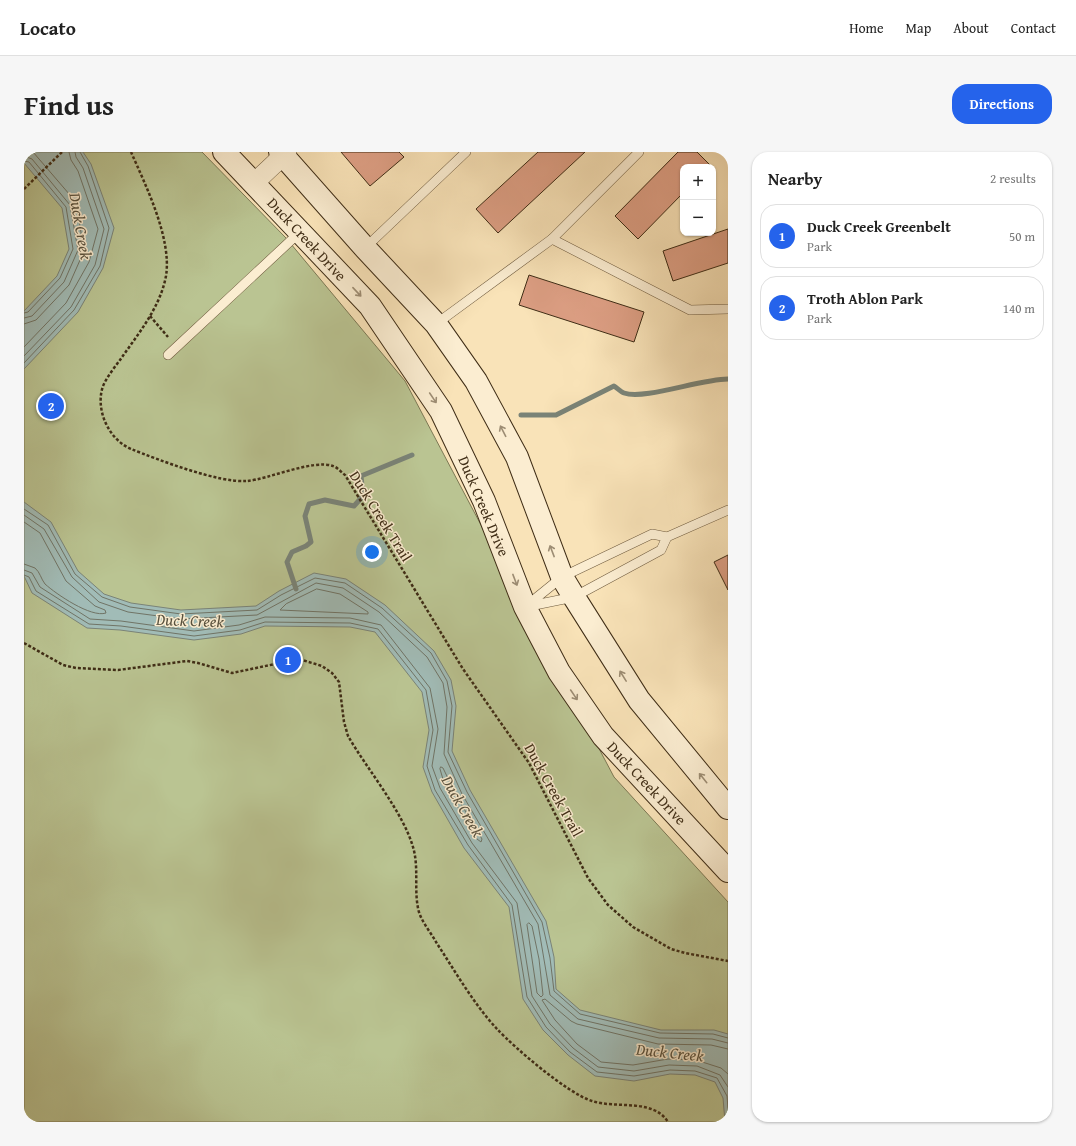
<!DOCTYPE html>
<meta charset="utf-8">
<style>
:root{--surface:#fff;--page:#f6f6f6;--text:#222;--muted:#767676;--line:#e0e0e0;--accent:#2563eb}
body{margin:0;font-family:"Gentium Book Plus",serif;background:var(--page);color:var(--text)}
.controls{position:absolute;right:12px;top:12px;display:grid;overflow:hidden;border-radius:8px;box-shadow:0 1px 3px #0004}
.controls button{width:36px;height:36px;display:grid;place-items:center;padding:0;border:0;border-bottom:1px solid var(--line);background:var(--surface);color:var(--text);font:20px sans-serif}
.you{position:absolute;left:348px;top:400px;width:14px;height:14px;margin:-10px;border:3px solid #fff;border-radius:50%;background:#1a73e8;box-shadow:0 0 0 6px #1a73e833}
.badge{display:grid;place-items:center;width:26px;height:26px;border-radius:50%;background:var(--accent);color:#fff;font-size:13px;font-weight:700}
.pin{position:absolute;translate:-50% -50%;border:2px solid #fff;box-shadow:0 1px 4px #0006}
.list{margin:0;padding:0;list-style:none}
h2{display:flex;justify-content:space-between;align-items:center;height:52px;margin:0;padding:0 16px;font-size:17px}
h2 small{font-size:13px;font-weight:400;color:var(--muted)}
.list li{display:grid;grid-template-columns:26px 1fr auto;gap:12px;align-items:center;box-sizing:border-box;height:64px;margin:0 8px 8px;padding:0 8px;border:1px solid var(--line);border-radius:16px}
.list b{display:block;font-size:15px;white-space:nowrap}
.list p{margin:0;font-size:13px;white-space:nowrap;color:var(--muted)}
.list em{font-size:13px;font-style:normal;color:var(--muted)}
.map{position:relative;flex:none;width:704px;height:970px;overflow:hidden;border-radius:16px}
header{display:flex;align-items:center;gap:24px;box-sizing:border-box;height:56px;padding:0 20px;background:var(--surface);border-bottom:1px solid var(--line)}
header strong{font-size:19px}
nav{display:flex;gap:22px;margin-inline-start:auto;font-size:14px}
.intro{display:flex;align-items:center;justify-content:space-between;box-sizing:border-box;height:96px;padding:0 24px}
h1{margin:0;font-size:28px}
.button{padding:10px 18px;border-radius:16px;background:var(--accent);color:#fff;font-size:14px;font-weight:700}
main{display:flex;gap:24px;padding:0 24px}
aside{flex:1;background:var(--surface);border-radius:16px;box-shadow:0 1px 3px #0004}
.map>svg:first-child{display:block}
.green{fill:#bac492;stroke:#7c7854}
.water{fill:#a1bcb7;stroke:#7a8377}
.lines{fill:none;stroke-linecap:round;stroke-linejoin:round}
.shore{stroke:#707466;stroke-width:1}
.stream{stroke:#7a8377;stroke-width:5}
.building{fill:#dc9e83;stroke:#3f2d16}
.lane-casing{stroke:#6e5a3e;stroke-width:10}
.street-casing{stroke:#6e5a3e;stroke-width:20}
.secondary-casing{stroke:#3f2d16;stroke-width:24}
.path{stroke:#3f2d16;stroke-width:2.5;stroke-dasharray:3 2;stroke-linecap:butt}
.lane{stroke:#fbedd1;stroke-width:9}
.street{stroke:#fbedd1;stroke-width:19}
.secondary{stroke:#fbedd1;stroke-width:22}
.oneway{stroke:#9d8d74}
.labels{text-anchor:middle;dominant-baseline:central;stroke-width:3;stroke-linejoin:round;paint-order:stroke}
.street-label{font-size:15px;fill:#3f2d16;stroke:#fbedd1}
.water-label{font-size:16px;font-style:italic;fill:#58513e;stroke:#fbedd1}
</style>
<header>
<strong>Locato</strong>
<nav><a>Home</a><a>Map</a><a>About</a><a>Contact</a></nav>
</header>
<div class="intro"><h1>Find us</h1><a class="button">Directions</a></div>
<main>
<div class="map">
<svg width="704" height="970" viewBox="0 0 704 970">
<rect width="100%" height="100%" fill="#f9e3b8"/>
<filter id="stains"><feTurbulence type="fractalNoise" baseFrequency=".005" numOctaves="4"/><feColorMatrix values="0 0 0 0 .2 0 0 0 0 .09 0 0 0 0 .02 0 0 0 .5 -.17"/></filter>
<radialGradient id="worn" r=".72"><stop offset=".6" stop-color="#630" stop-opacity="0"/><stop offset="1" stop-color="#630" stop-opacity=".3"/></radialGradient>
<path class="green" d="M 0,0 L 178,0 L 262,86 L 381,229 L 590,625 L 704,750 L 704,970 L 0,970 Z"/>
<g class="water">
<path d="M 0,0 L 59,0 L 67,12 L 90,76 L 79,116 L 54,160 L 0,217 L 0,159 L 33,124 L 45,97 L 38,56 L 0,11 Z"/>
<path d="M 0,350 L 27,370 L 54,419 L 80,442 L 107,451 L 157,458 L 232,454 L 255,439 L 290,421 L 322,427 L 361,453 L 410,499 L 427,528 L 432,554 L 428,599 L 446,638 L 522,769 L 530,805 L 532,837 L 556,858 L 637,878 L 690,878 L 704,882 L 704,970 L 701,970 L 699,946 L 691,930 L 671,923 L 646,922 L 610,929 L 571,924 L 544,903 L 519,878 L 499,847 L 485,755 L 440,696 L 408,640 L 399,615 L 405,578 L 398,540 L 351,480 L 326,475 L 241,474 L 217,482 L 170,488 L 96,478 L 63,476 L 8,441 L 0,424 Z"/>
</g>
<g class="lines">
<g class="shore">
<path d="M 0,4 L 8,7 L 46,53 L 54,98 L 40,130 L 8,164 L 0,166"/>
<path d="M 0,9 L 5,10 L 42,55 L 49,97 L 36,126 L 4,160 L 0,161"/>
<path d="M 0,172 L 12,168 L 45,133 L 60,99 L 52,50 L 9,0"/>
<path d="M 0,195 L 42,151 L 65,110 L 74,77 L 54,19 L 47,8 L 45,0"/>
<path d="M 0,204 L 47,155 L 71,113 L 80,77 L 59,16 L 52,5 L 51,0"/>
<path d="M 0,211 L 50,158 L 76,114 L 85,76 L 64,14 L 56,0"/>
<path d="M 0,357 L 24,373 L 51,422 L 78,445 L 106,455 L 157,462 L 233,458 L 257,443 L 291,426 L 321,431 L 358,456 L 407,501 L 423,529 L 428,554 L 424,600 L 443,640 L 518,770 L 526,806 L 530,839 L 556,862 L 636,881 L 689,882 L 704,886"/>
<path d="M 0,363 L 20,377 L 48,425 L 75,450 L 104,460 L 157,467 L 233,463 L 292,431 L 319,436 L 355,460 L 403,505 L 419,531 L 423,555 L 420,602 L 438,642 L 514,772 L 526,843 L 554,867 L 635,886 L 688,887 L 704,891"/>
<path d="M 0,370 L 16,381 L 42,429 L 71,454 L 81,458 L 82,461 C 67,466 32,442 21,432 C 17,427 16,420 11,416 L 0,412"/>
<path d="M 0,418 L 8,421 L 16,435 L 66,467 L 97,469 L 170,479 L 215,473 L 241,465 L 326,466 L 357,473 L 406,536 L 414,577 L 408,614 L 416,636 L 448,691 L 493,751 L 508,844 L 526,872 L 549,896 L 574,915 L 610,919 L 645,913 L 673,914 L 696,923 L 704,935"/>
<path d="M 0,423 L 5,425 L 12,439 L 65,472 L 97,474 L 170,484 L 216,478 L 241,470 L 326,471 L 354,477 L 402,538 L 409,578 L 403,614 L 411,638 L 444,693 L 488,753 L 503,845 L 522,875 L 546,900 L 573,920 L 610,924 L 646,918 L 671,919 L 693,926 L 703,944 L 704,956"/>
<path d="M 293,437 L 316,442 L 344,460 L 344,462 L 256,458 L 262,452 Z"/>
<path d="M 417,615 L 419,616 L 433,645 L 458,687 L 457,690 L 453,687 L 421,634 L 416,617 Z"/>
<path d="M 505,771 L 508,774 L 515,807 L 519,843 L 517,845 L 513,841 L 503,773 Z"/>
<path d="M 704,897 L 687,893 L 634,892 L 553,872 L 547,869 L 521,847 L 518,848 L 531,868 L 553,892 L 577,910 L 609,913 L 644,907 L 672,908 L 697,916 L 704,922"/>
</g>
<g class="stream">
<path d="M 497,263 L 532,263 L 590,234 C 593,236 597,240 600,241 C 621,248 676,227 704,227"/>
<path d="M 272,437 L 263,410 L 268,400 L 282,394 L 287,390 L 281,364 L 285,352 L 301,348 L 330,354 L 339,344 L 337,324 L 388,303"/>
</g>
</g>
<g class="building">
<path d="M 317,0 L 375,0 L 380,5 L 346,34 Z"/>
<path d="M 514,0 L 561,0 L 474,81 L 452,57 Z"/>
<path d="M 654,0 L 673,0 L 687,14 L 659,15 L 659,41 L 614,87 L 591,64 Z"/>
<path d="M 704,77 L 704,111 L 649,129 L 639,99 Z"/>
<path d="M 505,123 L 620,160 L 610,190 L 495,153 Z"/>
<path d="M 704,403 L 704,438 L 690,410 Z"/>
</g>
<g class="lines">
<defs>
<g id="lane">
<path d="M 615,0 L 528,87 L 666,158 L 704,157"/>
<path d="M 341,96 L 442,0"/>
<path d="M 412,172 L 528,87"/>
<path d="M 144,203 L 276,80"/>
<path d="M 628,382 L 643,385 L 637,398 L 550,445 L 501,455 L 538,425 Z"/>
<path d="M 643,385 L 704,358"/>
</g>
<path id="street" d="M 230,31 L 263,0"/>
<g id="secondary">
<path d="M 200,0 L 346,154 L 417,259 L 460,349 L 501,455 L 535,520 L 579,584 L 704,719"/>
<path d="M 256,0 L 341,96 L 412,172 L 452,229 L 493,305 L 538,425 L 550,445 L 615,548 L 704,656"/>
</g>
</defs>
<use href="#lane" class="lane-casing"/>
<use href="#street" class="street-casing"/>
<use href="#secondary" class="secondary-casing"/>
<g class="path">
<path d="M 107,0 C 122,34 148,87 142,124 C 136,156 114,182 96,208 C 90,216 83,225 79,234 C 71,257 84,287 107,297 C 135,308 194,331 223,329 C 245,327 289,307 309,314 C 313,315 317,320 321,323 L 439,517 L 505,611 L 564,726 L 584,753 L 609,775 L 647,797 L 661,801 L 704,809"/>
<path d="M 0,37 L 38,0"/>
<path d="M 126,164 L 144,185"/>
<path d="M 0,491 L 39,513 L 52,516 L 94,518 L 163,509 L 174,511 L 208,521 L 275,507 L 298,514 L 308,521 L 315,530 L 320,570 L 324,584 C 343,617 379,660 389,695 C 395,715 390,736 394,756 C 396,768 406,779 412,790 C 431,819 449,851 473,877 C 492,897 543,941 568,949 C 592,957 629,946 644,970"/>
</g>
<use href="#lane" class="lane"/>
<use href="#street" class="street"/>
<use href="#secondary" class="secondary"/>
</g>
<defs><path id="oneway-shaft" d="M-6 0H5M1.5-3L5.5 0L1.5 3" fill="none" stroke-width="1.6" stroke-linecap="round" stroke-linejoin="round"/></defs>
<g class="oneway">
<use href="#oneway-shaft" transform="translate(333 140) rotate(47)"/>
<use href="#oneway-shaft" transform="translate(409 246) rotate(56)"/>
<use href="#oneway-shaft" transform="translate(479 279) rotate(-117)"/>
<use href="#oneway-shaft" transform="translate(528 399) rotate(-111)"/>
<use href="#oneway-shaft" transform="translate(491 428) rotate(69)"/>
<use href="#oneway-shaft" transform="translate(599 524) rotate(-122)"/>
<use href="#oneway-shaft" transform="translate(550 543) rotate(56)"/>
<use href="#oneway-shaft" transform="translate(679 626) rotate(-129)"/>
</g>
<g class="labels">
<g class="street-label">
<text transform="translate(283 87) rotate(47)">Duck Creek Drive</text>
<text transform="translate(460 354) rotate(67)">Duck Creek Drive</text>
<text transform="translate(357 364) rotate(58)">Duck Creek Trail</text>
<text transform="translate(623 631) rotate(47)">Duck Creek Drive</text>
<text transform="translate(530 638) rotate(61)">Duck Creek Trail</text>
</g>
<g class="water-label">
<text transform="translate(57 74) rotate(80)">Duck Creek</text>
<text transform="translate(166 468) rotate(2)">Duck Creek</text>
<text transform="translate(439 654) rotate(60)">Duck Creek</text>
<text transform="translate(646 900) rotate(6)">Duck Creek</text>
</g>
</g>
<rect width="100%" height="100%" filter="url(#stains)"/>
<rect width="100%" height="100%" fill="url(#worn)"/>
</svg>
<div class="controls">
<button>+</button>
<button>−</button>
</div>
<div class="you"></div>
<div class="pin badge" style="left:264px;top:508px">1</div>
<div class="pin badge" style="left:27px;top:254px">2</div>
</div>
<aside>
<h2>Nearby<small>2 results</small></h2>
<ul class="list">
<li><span class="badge">1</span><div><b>Duck Creek Greenbelt</b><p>Park</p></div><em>50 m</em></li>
<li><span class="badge">2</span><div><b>Troth Ablon Park</b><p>Park</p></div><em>140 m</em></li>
</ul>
</aside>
</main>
